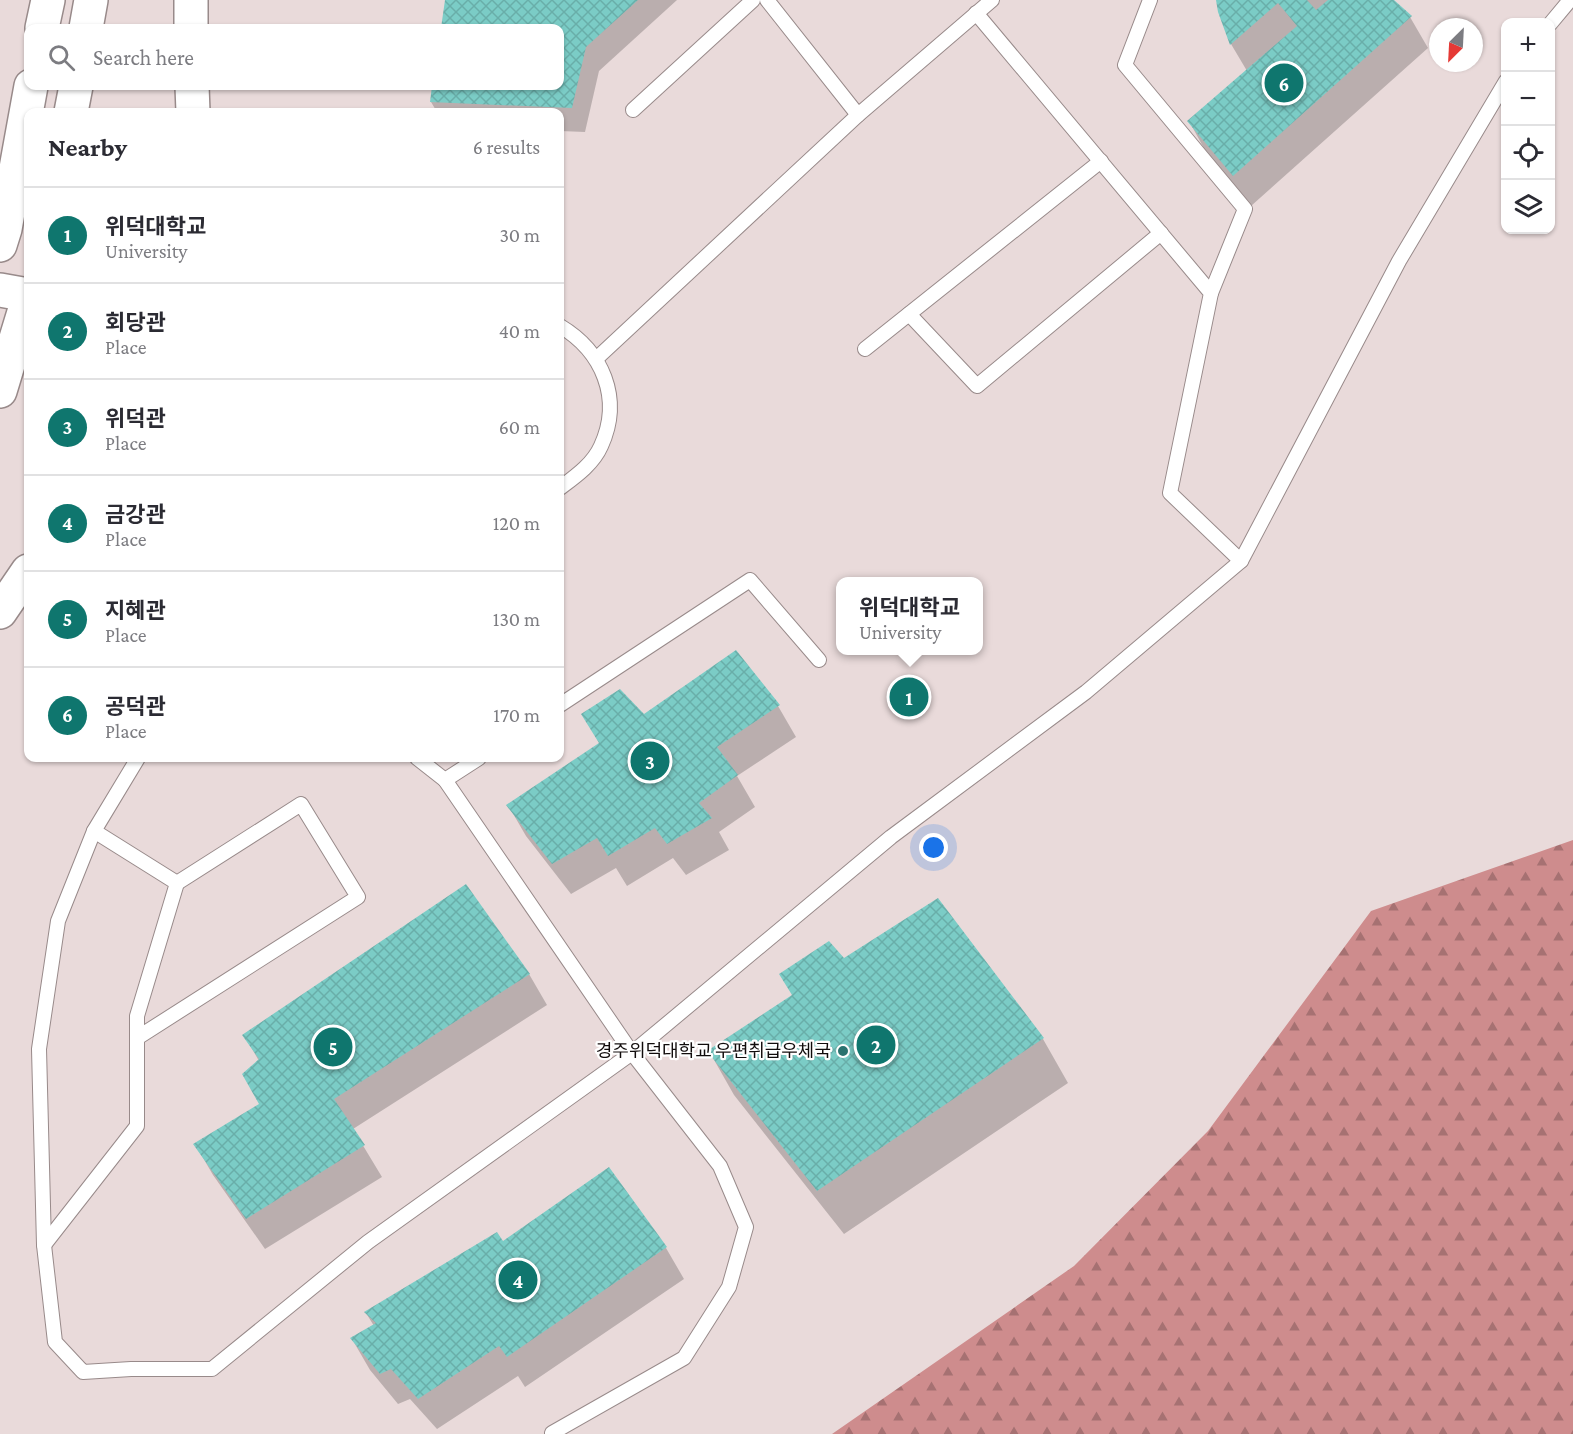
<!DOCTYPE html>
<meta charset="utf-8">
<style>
:root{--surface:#fff;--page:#f2f2f3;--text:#2b2b33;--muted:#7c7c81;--line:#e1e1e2;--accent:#0f766e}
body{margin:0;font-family:"Crimson Pro","Noto Sans KR",serif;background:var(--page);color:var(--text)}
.controls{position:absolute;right:18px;top:18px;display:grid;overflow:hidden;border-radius:12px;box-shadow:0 2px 4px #0004}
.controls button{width:54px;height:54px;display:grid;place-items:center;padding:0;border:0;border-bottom:2px solid var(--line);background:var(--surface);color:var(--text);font:30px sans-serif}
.compass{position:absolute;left:1429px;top:18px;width:54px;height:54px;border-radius:50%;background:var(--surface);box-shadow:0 2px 4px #0004;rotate:204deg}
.you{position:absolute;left:934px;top:848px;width:21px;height:21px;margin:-15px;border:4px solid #fff;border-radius:50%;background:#1a73e8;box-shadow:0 0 0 9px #1a73e833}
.badge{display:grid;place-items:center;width:39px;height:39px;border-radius:50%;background:var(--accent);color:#fff;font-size:20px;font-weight:700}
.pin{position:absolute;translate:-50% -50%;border:3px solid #fff;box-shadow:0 2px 6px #0006}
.popup{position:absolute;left:836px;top:577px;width:147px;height:78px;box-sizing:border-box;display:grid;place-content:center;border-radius:12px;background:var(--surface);filter:drop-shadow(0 2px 4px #0005);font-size:20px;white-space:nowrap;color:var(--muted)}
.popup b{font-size:22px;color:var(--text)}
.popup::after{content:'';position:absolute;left:50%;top:100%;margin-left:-12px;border:12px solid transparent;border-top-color:var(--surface)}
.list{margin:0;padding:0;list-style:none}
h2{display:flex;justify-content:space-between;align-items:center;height:78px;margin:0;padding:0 24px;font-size:26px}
h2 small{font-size:20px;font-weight:400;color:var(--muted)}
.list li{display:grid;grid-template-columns:39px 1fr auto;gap:18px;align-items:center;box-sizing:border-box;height:96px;padding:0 24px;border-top:2px solid var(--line)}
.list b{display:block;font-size:22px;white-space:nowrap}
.list p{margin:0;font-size:20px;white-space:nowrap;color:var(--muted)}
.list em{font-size:20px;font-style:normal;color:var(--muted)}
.icon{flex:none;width:33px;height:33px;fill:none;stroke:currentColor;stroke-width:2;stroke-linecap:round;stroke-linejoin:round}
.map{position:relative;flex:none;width:1573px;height:1434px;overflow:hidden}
.search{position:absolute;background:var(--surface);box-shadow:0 2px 4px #0004;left:24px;top:24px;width:540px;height:66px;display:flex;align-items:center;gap:15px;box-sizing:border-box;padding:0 21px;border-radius:12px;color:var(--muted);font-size:22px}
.panel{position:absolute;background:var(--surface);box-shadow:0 2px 4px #0004;left:24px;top:108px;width:540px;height:654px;border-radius:12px}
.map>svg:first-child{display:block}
.forest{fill:url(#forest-firs)}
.shadow{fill:#0003}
.building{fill:url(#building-cross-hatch)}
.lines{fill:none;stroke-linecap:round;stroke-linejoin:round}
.service-casing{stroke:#988a8a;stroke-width:16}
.primary-casing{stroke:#988a8a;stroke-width:36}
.service{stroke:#fff;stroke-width:14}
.primary{stroke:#fff;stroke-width:33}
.poi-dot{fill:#2a736f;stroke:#fff;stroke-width:2}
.labels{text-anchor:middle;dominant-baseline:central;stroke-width:4.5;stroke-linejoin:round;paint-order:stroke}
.poi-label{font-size:18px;fill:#110c0c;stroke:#fff;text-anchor:end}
</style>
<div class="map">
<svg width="1573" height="1434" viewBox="0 0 1573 1434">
<defs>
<pattern id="forest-firs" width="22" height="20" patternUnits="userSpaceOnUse" patternTransform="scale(1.5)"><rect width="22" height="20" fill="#ce8c8d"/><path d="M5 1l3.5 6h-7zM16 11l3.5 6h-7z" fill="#a67172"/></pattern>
<pattern id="building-cross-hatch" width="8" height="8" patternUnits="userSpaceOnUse" patternTransform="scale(1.5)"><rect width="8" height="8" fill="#7bccc6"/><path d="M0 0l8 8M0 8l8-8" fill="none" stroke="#69aea9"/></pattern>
</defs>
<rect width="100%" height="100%" fill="#e9dada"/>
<path class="forest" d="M 1573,840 L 1573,1434 L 832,1434 L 1074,1266 L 1208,1131 L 1371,911 Z"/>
<g class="shadow">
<path d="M 446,0 L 677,0 L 599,71 L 585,132 L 560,131 L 560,112 L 437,112 L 431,102 L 434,86 L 560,86 L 560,28 L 442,28 Z"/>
<path d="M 1218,0 L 1391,0 L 1410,17 L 1428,48 L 1251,206 L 1206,152 L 1189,121 L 1247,71 L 1231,44 L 1219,11 Z"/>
<path d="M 778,706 L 796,737 L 737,776 L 755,807 L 719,832 L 729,850 L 686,875 L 673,858 L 627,886 L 616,868 L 571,894 L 526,836 L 508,805 L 644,716 Z"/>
<path d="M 938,900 L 1043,1039 L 1068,1083 L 844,1234 L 734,1095 L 709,1051 L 793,996 L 843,960 Z"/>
<path d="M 529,974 L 547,1005 L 353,1129 L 382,1177 L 265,1249 L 213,1175 L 195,1144 L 261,1104 L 259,1061 L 244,1035 Z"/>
<path d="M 609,1169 L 666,1248 L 684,1279 L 525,1387 L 518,1376 L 437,1429 L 410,1399 L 398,1404 L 370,1370 L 352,1339 L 374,1326 L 366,1313 L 503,1243 Z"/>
</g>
<g class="building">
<path d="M 445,0 L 638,0 L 586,47 L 572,108 L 430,102 L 432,86 L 560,86 L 560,28 L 441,28 Z"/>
<path d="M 1216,0 L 1307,0 L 1316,10 L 1328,0 L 1394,0 L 1412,16 L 1233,176 L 1187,121 L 1297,26 L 1278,3 L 1230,45 L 1218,12 Z"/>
<path d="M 736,650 L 780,705 L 717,747 L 738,775 L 699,803 L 712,818 L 667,844 L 655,828 L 608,856 L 597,838 L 552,864 L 506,805 L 599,743 L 581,714 L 620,689 L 644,714 Z"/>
<path d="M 466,884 L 530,974 L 334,1099 L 365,1145 L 246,1219 L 193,1144 L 259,1104 L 242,1074 L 259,1059 L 242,1035 Z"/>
<path d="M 938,898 L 1044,1038 L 817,1191 L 707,1051 L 792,995 L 779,974 L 829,941 L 844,958 Z"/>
<path d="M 609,1167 L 667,1247 L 507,1357 L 499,1346 L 418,1399 L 391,1369 L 380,1374 L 350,1338 L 376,1323 L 364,1312 L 497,1232 L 503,1241 Z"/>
</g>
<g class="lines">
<defs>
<g id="service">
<path d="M 767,0 L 858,115"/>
<path d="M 1150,0 L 1125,65 L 1245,209 L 1211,293"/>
<path d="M 976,13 L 1211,293 L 1170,493 L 1241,561"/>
<path d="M 1550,24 L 1570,0"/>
<path d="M 633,110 L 753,0"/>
<path d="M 909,314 L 977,386 L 1161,233"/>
<path d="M 560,326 C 602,351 623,398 601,446 C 593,464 576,476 560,488"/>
<path d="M 865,349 L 1101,161"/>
<path d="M 596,359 L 858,115 L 992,0"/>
<path d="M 560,705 L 750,580 L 819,660"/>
<path d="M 138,758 L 94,831 L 58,921 L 39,1049 L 44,1245 L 55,1342 L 83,1372 L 131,1369 L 212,1369 L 368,1242 L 632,1053 L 891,837 L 1086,692 L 1241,561 L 1399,261 L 1506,81"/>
<path d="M 417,758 L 445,780 L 479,758"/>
<path d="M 445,780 L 632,1053 L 720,1166 L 746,1227 L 729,1287 L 684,1358 L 552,1433"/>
<path d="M 137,1038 L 358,897 L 301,804 L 177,883"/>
<path d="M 44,1245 L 137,1126 L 137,1016 L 177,883 L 94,831"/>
</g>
<g id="primary">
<path d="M 42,28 L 48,0"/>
<path d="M 86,28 L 91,0"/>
<path d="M 191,28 L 191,0"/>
<path d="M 192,86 L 193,112"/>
<path d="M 71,112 L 76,86"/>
<path d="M 0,245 L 5,229 L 31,86"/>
<path d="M 0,290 L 28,295"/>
<path d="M 0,391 L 28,299"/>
<path d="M 0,612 L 28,571"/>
</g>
</defs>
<use href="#service" class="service-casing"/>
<use href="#primary" class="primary-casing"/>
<use href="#service" class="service"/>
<use href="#primary" class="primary"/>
</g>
<circle class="poi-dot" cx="843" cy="1051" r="6"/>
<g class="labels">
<g class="poi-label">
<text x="831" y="1051">경주위덕대학교 우편취급우체국</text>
</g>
</g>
</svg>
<div class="controls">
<button>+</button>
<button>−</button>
<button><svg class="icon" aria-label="locate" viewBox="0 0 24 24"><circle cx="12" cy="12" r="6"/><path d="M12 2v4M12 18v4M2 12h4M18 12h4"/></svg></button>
<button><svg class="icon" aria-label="layers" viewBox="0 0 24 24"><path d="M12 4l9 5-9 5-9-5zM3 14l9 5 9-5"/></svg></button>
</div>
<svg class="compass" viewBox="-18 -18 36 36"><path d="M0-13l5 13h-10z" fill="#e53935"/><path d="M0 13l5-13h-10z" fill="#7c7c81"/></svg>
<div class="you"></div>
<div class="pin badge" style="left:909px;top:697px">1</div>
<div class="popup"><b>위덕대학교</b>University</div>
<div class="pin badge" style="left:876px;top:1045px">2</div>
<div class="pin badge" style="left:650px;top:761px">3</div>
<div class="pin badge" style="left:518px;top:1280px">4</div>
<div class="pin badge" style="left:333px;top:1047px">5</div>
<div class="pin badge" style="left:1284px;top:83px">6</div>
<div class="search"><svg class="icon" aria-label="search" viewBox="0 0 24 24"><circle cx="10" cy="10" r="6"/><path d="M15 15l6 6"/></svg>Search here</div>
<section class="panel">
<h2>Nearby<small>6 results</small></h2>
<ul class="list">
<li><span class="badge">1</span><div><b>위덕대학교</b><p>University</p></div><em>30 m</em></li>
<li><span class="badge">2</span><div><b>회당관</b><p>Place</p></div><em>40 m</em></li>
<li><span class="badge">3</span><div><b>위덕관</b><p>Place</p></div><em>60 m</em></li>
<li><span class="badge">4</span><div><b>금강관</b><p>Place</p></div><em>120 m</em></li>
<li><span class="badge">5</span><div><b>지혜관</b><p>Place</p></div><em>130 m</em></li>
<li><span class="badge">6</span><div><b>공덕관</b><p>Place</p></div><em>170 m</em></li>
</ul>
</section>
</div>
